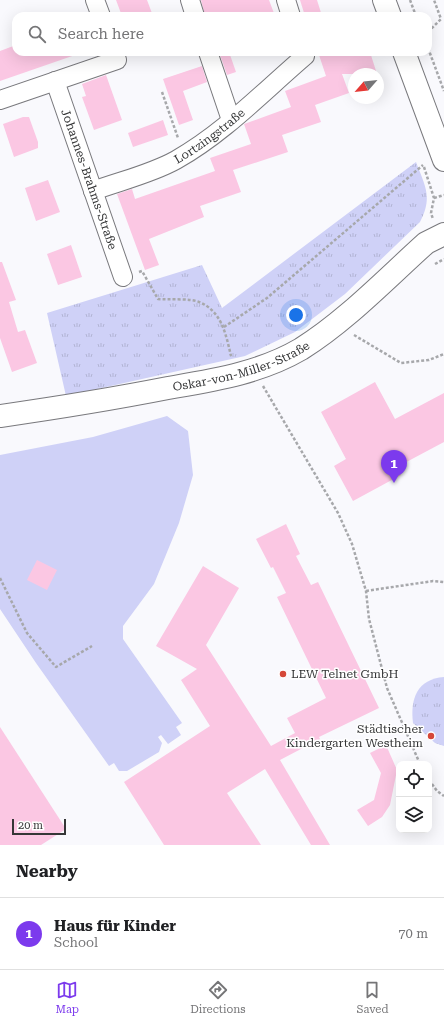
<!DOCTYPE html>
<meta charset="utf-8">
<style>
:root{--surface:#fff;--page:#f6f6f6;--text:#202124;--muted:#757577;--line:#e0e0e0;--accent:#7c3aed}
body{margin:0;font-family:"Roboto Serif",serif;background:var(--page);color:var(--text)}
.controls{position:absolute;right:12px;bottom:12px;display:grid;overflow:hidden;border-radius:8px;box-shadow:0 4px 16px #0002}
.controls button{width:36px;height:36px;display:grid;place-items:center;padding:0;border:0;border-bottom:1px solid var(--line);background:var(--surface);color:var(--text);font:20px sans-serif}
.compass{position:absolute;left:348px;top:68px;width:36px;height:36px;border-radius:50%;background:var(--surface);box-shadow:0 4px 16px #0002;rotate:242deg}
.scale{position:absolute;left:12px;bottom:10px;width:54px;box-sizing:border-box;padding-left:4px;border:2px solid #353637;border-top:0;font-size:11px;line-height:14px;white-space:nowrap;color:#353637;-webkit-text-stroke:3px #fff;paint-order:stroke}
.you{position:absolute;left:296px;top:315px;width:14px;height:14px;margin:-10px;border:3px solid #fff;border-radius:50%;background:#1a73e8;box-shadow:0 0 0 6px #1a73e833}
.badge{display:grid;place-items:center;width:26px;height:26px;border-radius:50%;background:var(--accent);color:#fff;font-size:13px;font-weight:700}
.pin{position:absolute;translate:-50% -33px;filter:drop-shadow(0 1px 2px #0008)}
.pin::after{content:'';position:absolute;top:21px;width:14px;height:12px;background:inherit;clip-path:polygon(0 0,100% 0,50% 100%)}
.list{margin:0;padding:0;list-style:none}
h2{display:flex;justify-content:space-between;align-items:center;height:52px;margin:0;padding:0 16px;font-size:17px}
h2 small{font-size:13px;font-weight:400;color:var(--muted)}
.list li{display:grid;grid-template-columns:26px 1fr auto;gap:12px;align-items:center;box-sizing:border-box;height:72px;padding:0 16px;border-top:1px solid var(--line)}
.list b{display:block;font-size:15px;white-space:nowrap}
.list p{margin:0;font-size:13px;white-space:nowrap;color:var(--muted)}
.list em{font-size:13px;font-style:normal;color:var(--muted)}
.icon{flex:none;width:22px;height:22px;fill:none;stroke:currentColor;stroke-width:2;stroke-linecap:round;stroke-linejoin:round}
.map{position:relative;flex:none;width:444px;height:845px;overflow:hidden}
.search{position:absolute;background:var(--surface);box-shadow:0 4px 16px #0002;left:12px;right:12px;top:12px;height:44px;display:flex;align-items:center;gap:10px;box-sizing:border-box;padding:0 14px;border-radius:12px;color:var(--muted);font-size:15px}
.sheet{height:124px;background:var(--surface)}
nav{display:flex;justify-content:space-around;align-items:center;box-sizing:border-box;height:56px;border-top:1px solid var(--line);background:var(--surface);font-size:11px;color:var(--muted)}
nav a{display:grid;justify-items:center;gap:2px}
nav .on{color:var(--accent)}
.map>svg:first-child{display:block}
.grass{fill:#cfd1f7}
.park{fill:url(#park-tufts)}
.building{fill:#fbc7e3}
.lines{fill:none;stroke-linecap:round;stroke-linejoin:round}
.minor-casing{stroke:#79797d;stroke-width:20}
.tertiary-casing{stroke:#79797d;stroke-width:24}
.path{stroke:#a7a8ab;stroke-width:2.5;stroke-dasharray:3 2;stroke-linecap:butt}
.minor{stroke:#fff;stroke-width:18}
.tertiary{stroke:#fff;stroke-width:22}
.poi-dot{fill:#d54738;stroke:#fff;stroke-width:1.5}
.labels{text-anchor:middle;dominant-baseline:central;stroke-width:3;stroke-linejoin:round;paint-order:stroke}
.street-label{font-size:12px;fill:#353637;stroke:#fff}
.poi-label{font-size:12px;fill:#353637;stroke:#fff;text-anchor:start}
</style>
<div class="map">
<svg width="444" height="845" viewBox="0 0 444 845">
<defs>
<pattern id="park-tufts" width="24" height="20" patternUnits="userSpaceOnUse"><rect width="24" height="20" fill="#cfd1f7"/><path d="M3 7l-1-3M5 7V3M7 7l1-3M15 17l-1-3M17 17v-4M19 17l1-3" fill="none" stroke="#b2b4d4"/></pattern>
</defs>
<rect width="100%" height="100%" fill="#f9f9fd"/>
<path class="grass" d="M 167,416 L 188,431 L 193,475 L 179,523 L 154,584 L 123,626 L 123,639 L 182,723 L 176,727 L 181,735 L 168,744 L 161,735 L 158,737 L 162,743 L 159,752 L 127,771 L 119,771 L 114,763 L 109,766 L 36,663 L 0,609 L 0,455 L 93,437 Z"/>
<g class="park">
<path d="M 416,162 C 425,186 433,197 420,222 L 345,294 L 295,332 L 245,356 L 66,396 L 47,313 L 202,265 L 222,308 Z"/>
<path d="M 444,677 L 444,746 L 435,743 L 413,723 C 410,699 417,679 444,677 Z"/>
</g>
<g class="building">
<path d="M 116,0 L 147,0 L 153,16 L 122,16 Z"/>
<path d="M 201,0 L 269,0 L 275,16 L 205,16 Z"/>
<path d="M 300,0 L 317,0 L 322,16 L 305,16 Z"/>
<path d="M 16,45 L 16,52 L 78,52 L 78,54 L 0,81 L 0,51 Z"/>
<path d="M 219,52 L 229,52 L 236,72 L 227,75 Z"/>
<path d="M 318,52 L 370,52 L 376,71 L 368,74 L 342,74 L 349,93 L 315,105 L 321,122 L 282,135 L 288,152 L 233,170 L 241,192 L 200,206 L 204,217 L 149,239 L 159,265 L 145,270 L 117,194 L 132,189 L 135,199 L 215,171 L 210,158 L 251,144 L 244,124 L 291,107 L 285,91 L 326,76 Z"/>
<path d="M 202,66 L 207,82 L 183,91 L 193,120 L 179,125 L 163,79 Z"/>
<path d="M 106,75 L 122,120 L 94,130 L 82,97 L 86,96 L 82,84 Z"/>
<path d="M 23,117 L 29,117 L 38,142 L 38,148 L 14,157 L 3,124 Z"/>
<path d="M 163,120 L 168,135 L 133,147 L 128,133 Z"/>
<path d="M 48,180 L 60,212 L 36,221 L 25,188 Z"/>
<path d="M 71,245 L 82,277 L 58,285 L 47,254 Z"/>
<path d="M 0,262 L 2,262 L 16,300 L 9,302 L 18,332 L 25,330 L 37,363 L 12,372 L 0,338 Z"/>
<path d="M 375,382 L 395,419 L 444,393 L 444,442 L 397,467 L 401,475 L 353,501 L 334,466 L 346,459 L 321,412 Z"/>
<path d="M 286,524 L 300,554 L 296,556 L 311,585 L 318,582 L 379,708 L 319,737 L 320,739 L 280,760 L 330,845 L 311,845 L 265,769 L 227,793 L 261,845 L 164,845 L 124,782 L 210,726 L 181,680 L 197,669 L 156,646 L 203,566 L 239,588 L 206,645 L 271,746 L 295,733 L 287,718 L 326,698 L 277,597 L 286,593 L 273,567 L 271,568 L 256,539 Z"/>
<path d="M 37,560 L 57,570 L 47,590 L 27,580 Z"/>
<path d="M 0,727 L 66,829 L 41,845 L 0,845 Z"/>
<path d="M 386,745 L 397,770 L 390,805 L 382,817 L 368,826 L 357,810 L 374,800 L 381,773 L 370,753 Z"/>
</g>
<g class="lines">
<defs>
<g id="minor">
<path d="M 95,0 L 101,16"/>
<path d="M 190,0 L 195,16"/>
<path d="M 286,0 L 291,16"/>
<path d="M 208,52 L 231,120"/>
<path id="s1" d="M 55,81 L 123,277"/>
<path d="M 0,100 L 117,60 L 114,52"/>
<path id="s2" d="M 93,191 C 120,181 151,174 176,160 C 224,133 264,91 305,56 L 304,52"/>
</g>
<g id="tertiary">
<path d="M 384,0 L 390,16"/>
<path d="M 404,52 L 444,160"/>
<path id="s3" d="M 0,416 C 56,408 112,399 168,388 C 214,380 260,373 301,349 C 346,321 387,278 426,243 L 444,234"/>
</g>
</defs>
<use href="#minor" class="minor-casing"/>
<use href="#tertiary" class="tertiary-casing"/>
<g class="path">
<path d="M 410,0 L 416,16"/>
<path d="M 428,32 L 441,19 L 434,0"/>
<path d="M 428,48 L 444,91"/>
<path d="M 162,92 L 178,138"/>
<path d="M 424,167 L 434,198 L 431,213 L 433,219"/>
<path d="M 434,198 L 444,195"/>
<path d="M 435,264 L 444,259"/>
<path d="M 139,272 L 142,271 L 158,299 C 169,300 190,298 199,302 C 222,311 226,335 231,356"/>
<path d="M 224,327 L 267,298 L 423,165"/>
<path d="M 354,335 L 401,363 L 429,360 L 444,354"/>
<path d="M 263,386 L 338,513 L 352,544 L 366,591 L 369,619 L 387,688 L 420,764"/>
<path d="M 0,578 L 27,633 L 56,667 L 92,646"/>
<path d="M 366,591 L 433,581 L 444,582"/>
<path d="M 429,780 L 437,791 L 444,796"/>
</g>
<use href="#minor" class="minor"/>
<use href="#tertiary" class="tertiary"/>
</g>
<g class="poi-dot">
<circle cx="283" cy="674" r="4"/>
<circle cx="431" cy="736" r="4"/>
</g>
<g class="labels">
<g class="street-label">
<text stroke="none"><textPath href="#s2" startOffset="130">Lortzingstraße</textPath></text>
<text stroke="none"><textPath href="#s1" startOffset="104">Johannes-Brahms-Straße</textPath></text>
<text stroke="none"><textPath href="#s3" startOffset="247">Oskar-von-Miller-Straße</textPath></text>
</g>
<g class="poi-label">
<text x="291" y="674">LEW Telnet GmbH</text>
<text x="423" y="729" text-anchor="end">Städtischer<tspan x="423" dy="14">Kindergarten Westheim</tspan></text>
</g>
</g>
</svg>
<div class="controls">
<button><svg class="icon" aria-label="locate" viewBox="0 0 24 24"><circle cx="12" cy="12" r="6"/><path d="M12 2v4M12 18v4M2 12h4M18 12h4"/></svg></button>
<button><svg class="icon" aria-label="layers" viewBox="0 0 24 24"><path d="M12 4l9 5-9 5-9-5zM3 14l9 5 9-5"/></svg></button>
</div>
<svg class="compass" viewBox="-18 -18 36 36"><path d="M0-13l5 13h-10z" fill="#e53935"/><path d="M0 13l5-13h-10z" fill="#757577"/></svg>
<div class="scale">20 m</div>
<div class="you"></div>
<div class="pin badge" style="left:394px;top:483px">1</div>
<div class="search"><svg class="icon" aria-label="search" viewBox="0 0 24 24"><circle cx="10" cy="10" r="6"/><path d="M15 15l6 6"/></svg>Search here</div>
</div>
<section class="sheet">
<h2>Nearby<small></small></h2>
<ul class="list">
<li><span class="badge">1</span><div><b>Haus für Kinder</b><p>School</p></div><em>70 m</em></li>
</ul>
</section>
<nav>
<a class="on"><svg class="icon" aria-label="map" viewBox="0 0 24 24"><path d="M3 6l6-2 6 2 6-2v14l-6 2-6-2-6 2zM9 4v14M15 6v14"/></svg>Map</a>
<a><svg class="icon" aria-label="directions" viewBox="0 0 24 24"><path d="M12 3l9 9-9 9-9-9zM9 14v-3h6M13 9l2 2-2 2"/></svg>Directions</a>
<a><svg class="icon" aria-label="saved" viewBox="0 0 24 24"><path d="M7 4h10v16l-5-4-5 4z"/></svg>Saved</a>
</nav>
